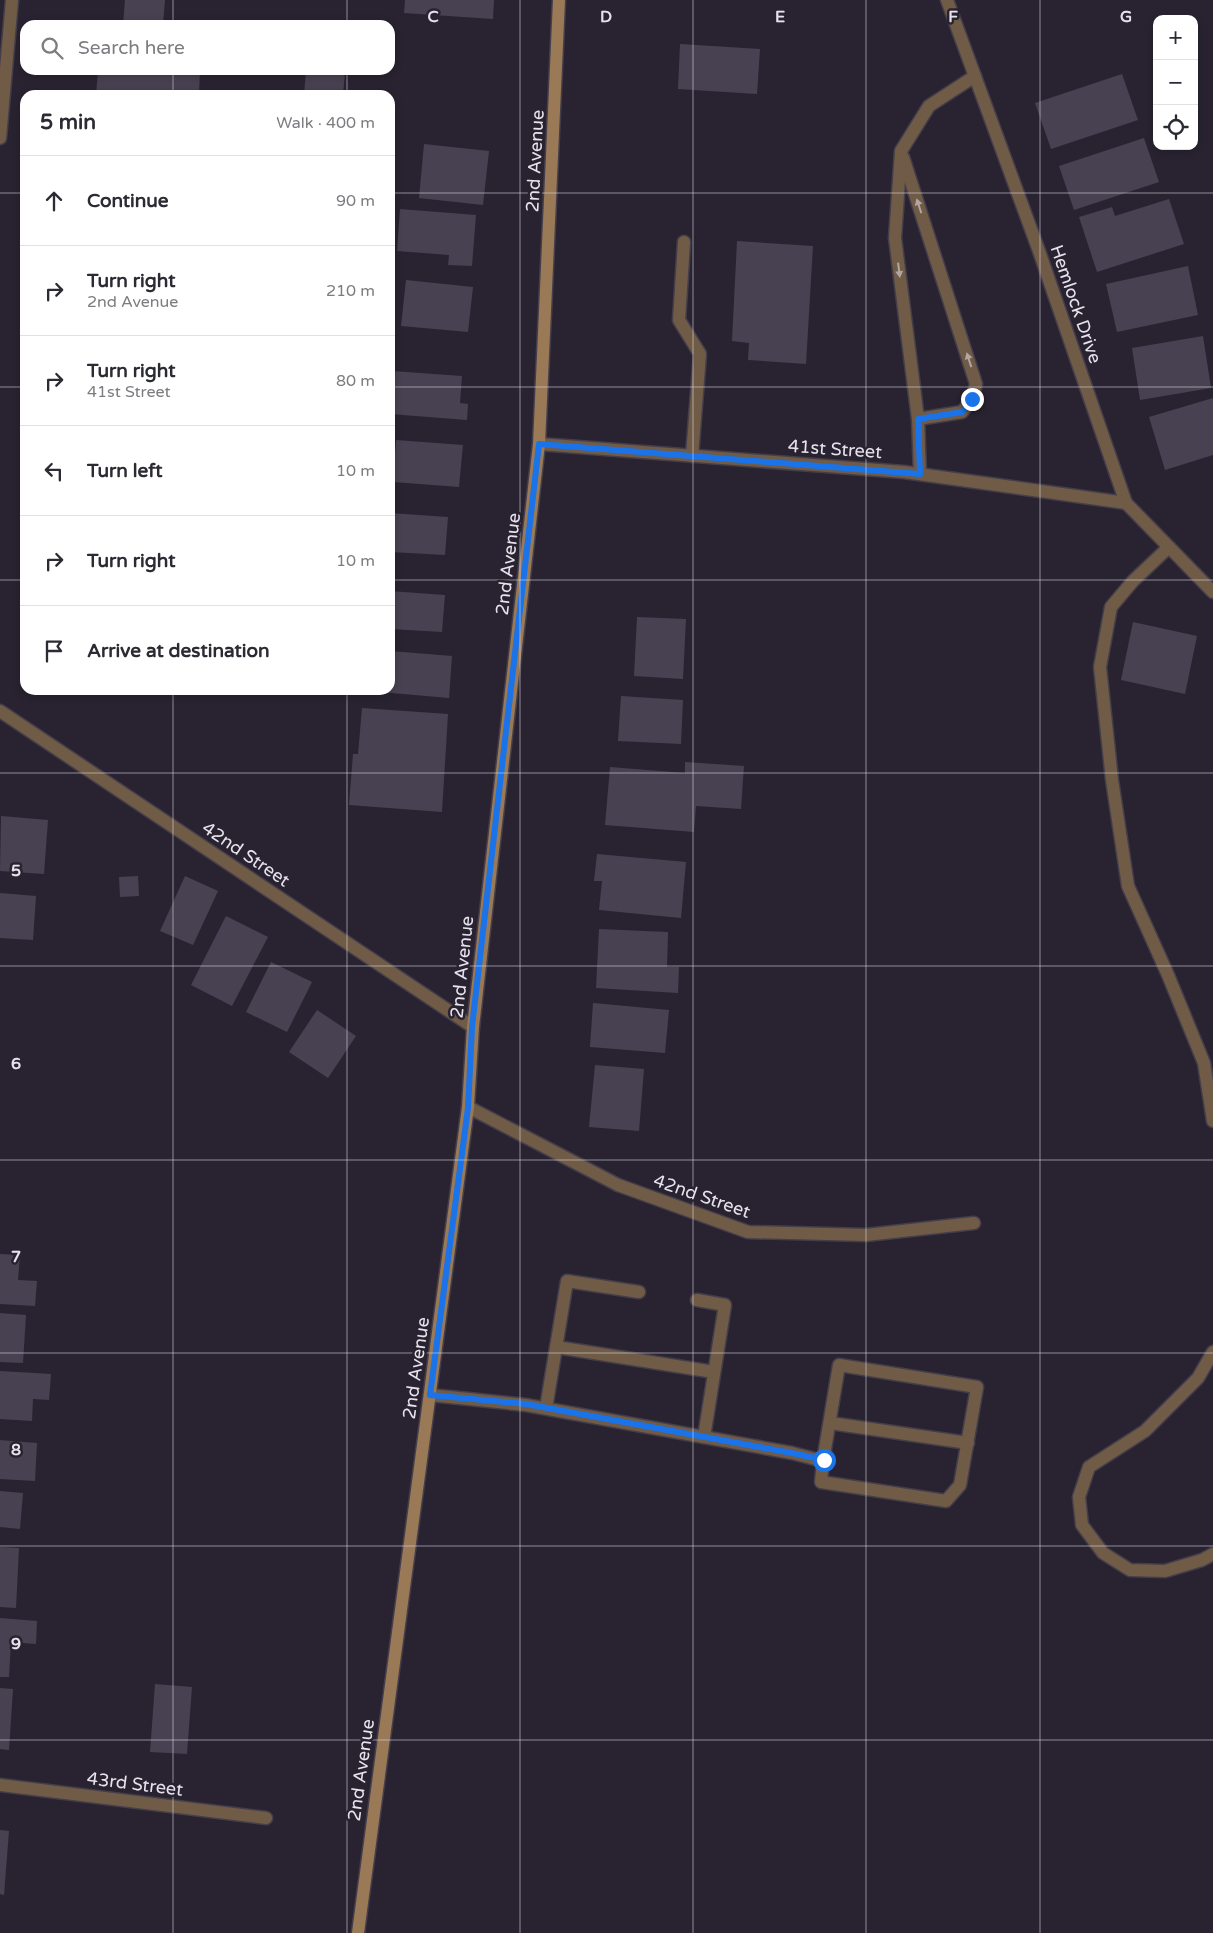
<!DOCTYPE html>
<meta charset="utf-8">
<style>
:root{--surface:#fff;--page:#f7f7f7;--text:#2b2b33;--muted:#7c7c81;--line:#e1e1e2}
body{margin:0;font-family:"Varela Round",sans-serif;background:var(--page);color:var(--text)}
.controls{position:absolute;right:15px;top:15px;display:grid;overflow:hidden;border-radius:10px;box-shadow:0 2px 8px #0003}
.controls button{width:45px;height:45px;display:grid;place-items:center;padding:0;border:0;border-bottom:1px solid var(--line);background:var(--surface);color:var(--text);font:25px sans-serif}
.stop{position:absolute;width:15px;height:15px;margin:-11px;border:4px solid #1a73e8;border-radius:50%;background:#fff}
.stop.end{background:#1a73e8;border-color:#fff;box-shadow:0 1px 5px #0008}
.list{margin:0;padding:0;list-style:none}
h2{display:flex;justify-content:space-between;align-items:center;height:65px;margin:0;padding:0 20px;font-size:21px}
h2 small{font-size:16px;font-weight:400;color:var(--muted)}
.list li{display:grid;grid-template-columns:32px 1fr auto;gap:15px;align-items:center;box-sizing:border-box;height:90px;padding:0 20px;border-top:1px solid var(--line)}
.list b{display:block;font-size:19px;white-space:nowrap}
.list p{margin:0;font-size:16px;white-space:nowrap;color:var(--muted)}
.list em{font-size:16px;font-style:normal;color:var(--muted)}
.icon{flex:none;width:28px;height:28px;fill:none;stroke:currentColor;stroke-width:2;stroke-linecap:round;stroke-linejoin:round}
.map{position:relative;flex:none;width:1213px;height:1933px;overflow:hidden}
.search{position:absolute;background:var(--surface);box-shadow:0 2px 8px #0003;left:20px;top:20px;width:375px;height:55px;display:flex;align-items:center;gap:12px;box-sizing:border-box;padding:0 18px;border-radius:15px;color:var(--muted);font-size:19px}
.panel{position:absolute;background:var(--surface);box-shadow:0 2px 8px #0003;left:20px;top:90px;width:375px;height:605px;border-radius:15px}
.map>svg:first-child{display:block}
.building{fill:#484151}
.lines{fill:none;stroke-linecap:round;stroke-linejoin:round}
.service-casing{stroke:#443e4b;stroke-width:15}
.minor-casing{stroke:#443e4b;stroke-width:15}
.secondary-casing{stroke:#443e4b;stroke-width:15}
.service{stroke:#705b46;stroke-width:12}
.minor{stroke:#705b46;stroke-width:12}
.secondary{stroke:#997956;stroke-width:12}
.oneway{fill:#b1a6a2}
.route{stroke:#1a73e8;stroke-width:6}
.grid{fill:none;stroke:#e7e3ed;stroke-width:1;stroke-opacity:0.55}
.labels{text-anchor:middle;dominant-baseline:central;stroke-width:5;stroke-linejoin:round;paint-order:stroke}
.street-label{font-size:18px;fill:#e7e3ed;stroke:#292331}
.grid-label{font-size:16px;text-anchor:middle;font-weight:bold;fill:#e7e3ed;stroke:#292331;stroke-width:5;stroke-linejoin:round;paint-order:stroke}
</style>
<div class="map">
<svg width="1213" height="1933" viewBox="0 0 1213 1933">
<rect width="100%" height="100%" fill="#292331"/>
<g class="building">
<path d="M 125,0 L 165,0 L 163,25 L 123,25 Z"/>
<path d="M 405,0 L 494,0 L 493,19 L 404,13 Z"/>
<path d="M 680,44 L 760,49 L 757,94 L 678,89 Z"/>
<path d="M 98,70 L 200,70 L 199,95 L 96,95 Z"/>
<path d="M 306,70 L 345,72 L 343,95 L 304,95 Z"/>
<path d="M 1122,74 L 1138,120 L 1051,149 L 1035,103 Z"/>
<path d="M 1144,138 L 1159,182 L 1074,210 L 1059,166 Z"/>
<path d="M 424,144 L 489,151 L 483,205 L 419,198 Z"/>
<path d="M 1169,199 L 1184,244 L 1097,272 L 1079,217 L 1112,207 L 1115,216 Z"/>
<path d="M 400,209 L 476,215 L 472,266 L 448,265 L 449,255 L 397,251 Z"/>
<path d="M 737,241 L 813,246 L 806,364 L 748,360 L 749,343 L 732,341 Z"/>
<path d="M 1188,266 L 1198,315 L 1117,332 L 1106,284 Z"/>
<path d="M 406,280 L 473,287 L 468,332 L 401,326 Z"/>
<path d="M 1203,336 L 1211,388 L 1140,400 L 1132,348 Z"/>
<path d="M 392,371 L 462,376 L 460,403 L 468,404 L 467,420 L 390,414 Z"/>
<path d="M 1213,398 L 1213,455 L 1165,470 L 1149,417 Z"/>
<path d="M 396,440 L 463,445 L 459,487 L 393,482 Z"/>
<path d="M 390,513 L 448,517 L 445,555 L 390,552 Z"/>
<path d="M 390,591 L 445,595 L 442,632 L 390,629 Z"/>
<path d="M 637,617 L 686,619 L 683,679 L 634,676 Z"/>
<path d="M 1133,622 L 1197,636 L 1185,694 L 1121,680 Z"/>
<path d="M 390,651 L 452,656 L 449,698 L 368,691 L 368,690 L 390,690 Z"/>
<path d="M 621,696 L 683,700 L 681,744 L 618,741 Z"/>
<path d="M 362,708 L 448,714 L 442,812 L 349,805 L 353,754 L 358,754 Z"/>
<path d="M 685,762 L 744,766 L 741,809 L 696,806 L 694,832 L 605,825 L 610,767 L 685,773 Z"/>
<path d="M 1,816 L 48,820 L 44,874 L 0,871 Z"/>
<path d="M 597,854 L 686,862 L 681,918 L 599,910 L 602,881 L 594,881 Z"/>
<path d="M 138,876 L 139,896 L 120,897 L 119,877 Z"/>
<path d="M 185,876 L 218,891 L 193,945 L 160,931 Z"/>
<path d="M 0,893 L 36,896 L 33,940 L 0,938 Z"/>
<path d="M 226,916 L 268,937 L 232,1006 L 191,985 Z"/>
<path d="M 599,929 L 668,932 L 667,967 L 679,967 L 678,993 L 596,988 Z"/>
<path d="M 271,962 L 312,982 L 287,1032 L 246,1012 Z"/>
<path d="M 593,1003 L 669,1010 L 665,1053 L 590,1047 Z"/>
<path d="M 317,1010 L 356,1036 L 328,1078 L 289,1052 Z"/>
<path d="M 595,1065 L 644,1069 L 639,1131 L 589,1127 Z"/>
<path d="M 0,1254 L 20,1255 L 18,1280 L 37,1281 L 35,1306 L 0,1304 Z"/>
<path d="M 0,1313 L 26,1315 L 23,1363 L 0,1362 Z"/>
<path d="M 0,1371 L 51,1374 L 49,1400 L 33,1399 L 32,1421 L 0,1419 Z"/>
<path d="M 0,1440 L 37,1443 L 35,1481 L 0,1479 Z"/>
<path d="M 0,1491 L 23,1493 L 20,1529 L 0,1527 Z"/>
<path d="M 0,1547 L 19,1548 L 16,1608 L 0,1607 Z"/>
<path d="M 0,1618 L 37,1621 L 36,1644 L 11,1642 L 9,1677 L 0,1677 Z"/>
<path d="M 155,1684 L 192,1687 L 187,1754 L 150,1752 Z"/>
<path d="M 0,1688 L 13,1689 L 9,1750 L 0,1749 Z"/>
<path d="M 0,1830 L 9,1831 L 4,1895 L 0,1894 Z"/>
</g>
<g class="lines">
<defs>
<g id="service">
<path d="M 903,157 L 976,384 L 972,399 L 962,412 L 918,419"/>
<path d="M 684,242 L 679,320 L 700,354 L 692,456"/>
<path d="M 920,474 L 918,419 L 895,238 L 901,151 L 929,106 L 975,76"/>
<path d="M 697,1300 L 725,1305 L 704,1437"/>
<path d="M 556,1347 L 714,1372"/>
<path d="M 430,1395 L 526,1405 L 792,1453 L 823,1461 L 839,1365 L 977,1387 L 960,1485 L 946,1501 L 821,1482 L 823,1461"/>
<path d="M 546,1408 L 567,1281 L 639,1292"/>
<path d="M 830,1423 L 968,1443"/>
</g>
<g id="minor">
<path d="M 947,0 L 1039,251 L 1126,503 L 1213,592"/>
<path d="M 0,138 L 12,0"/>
<path d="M 539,444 L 904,472 L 1126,503"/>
<path d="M 1169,547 L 1133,581 L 1111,607 L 1100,667 L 1112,780 L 1128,886 L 1168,975 L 1204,1063 L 1213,1121"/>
<path d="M 0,711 L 473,1027"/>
<path d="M 468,1107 L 618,1185 L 748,1232 L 866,1235 L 974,1223"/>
<path d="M 1213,1352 L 1198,1378 L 1145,1431 L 1089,1467 L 1079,1497 L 1082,1525 L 1103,1553 L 1130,1570 L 1165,1571 L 1202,1560 L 1213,1554"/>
<path d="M 0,1785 L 266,1818"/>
</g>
<path id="secondary" d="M 358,1933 L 468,1107 L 473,1027 L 539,444 L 559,0"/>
</defs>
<use href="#service" class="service-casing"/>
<use href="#minor" class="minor-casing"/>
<use href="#secondary" class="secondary-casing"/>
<use href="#service" class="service"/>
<use href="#minor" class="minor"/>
<use href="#secondary" class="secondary"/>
</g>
<defs><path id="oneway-solid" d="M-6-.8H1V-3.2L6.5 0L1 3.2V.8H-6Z" transform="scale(1.25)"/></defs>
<g class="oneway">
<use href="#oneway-solid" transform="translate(919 206) rotate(-108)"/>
<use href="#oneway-solid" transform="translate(899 270) rotate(83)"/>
<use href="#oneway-solid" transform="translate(969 360) rotate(-108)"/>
</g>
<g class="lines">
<path class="route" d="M 824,1460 L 792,1453 L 526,1404 L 430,1395 L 468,1108 L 472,1027 L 539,444 L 920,474 L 918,419 L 962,412 L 972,399"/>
</g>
<path class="grid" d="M 173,0 L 173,25M 347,0 L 347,25M 520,0 L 520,1933M 693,0 L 693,1933M 866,0 L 866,1933M 1040,0 L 1040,1933M 173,70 L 173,95M 347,70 L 347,95M 0,193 L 25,193M 390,193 L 1213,193M 0,387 L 25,387M 390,387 L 1213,387M 0,580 L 25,580M 390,580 L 1213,580M 173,690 L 173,1933M 347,690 L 347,1933M 0,773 L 1213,773M 0,966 L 1213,966M 0,1160 L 1213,1160M 0,1353 L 1213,1353M 0,1546 L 1213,1546M 0,1740 L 1213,1740"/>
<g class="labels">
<g class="street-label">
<text transform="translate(535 161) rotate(-87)">2nd Avenue</text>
<text transform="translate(1076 304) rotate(71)">Hemlock Drive</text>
<text transform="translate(835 449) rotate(4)">41st Street</text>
<text transform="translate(508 564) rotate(-83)">2nd Avenue</text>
<text transform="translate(246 854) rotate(34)">42nd Street</text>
<text transform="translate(462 967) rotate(-84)">2nd Avenue</text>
<text transform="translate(702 1196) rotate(19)">42nd Street</text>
<text transform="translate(416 1368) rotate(-82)">2nd Avenue</text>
<text transform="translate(361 1770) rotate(-82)">2nd Avenue</text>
<text transform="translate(135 1784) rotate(7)">43rd Street</text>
</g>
</g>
<g class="grid-label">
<text x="433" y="22">C</text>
<text x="606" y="22">D</text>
<text x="780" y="22">E</text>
<text x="953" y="22">F</text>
<text x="1126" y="22">G</text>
<text x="16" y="876">5</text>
<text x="16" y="1069">6</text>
<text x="16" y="1262">7</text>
<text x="16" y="1455">8</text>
<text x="16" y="1649">9</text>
</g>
</svg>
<div class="controls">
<button>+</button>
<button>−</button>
<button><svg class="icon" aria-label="locate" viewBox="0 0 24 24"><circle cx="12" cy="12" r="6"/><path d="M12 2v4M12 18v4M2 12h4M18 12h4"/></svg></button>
</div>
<div class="stop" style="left:824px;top:1460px"></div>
<div class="stop end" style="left:972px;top:399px"></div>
<div class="search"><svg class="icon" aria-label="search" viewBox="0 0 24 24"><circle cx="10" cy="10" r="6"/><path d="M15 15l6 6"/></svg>Search here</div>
<section class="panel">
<h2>5 min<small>Walk · 400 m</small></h2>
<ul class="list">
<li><svg class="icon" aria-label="ahead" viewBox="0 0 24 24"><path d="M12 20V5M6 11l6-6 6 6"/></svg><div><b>Continue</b></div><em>90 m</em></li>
<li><svg class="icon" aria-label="right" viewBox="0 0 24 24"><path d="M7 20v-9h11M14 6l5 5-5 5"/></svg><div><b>Turn right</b><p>2nd Avenue</p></div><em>210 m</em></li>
<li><svg class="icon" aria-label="right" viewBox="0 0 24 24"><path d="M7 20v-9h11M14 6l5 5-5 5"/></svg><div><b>Turn right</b><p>41st Street</p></div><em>80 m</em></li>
<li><svg class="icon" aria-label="left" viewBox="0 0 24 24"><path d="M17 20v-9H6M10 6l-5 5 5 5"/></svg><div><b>Turn left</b></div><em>10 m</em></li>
<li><svg class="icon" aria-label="right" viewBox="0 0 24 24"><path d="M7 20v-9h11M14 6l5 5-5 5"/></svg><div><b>Turn right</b></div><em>10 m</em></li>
<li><svg class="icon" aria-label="arrive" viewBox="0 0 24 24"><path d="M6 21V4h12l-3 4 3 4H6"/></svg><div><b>Arrive at destination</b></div></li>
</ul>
</section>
</div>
